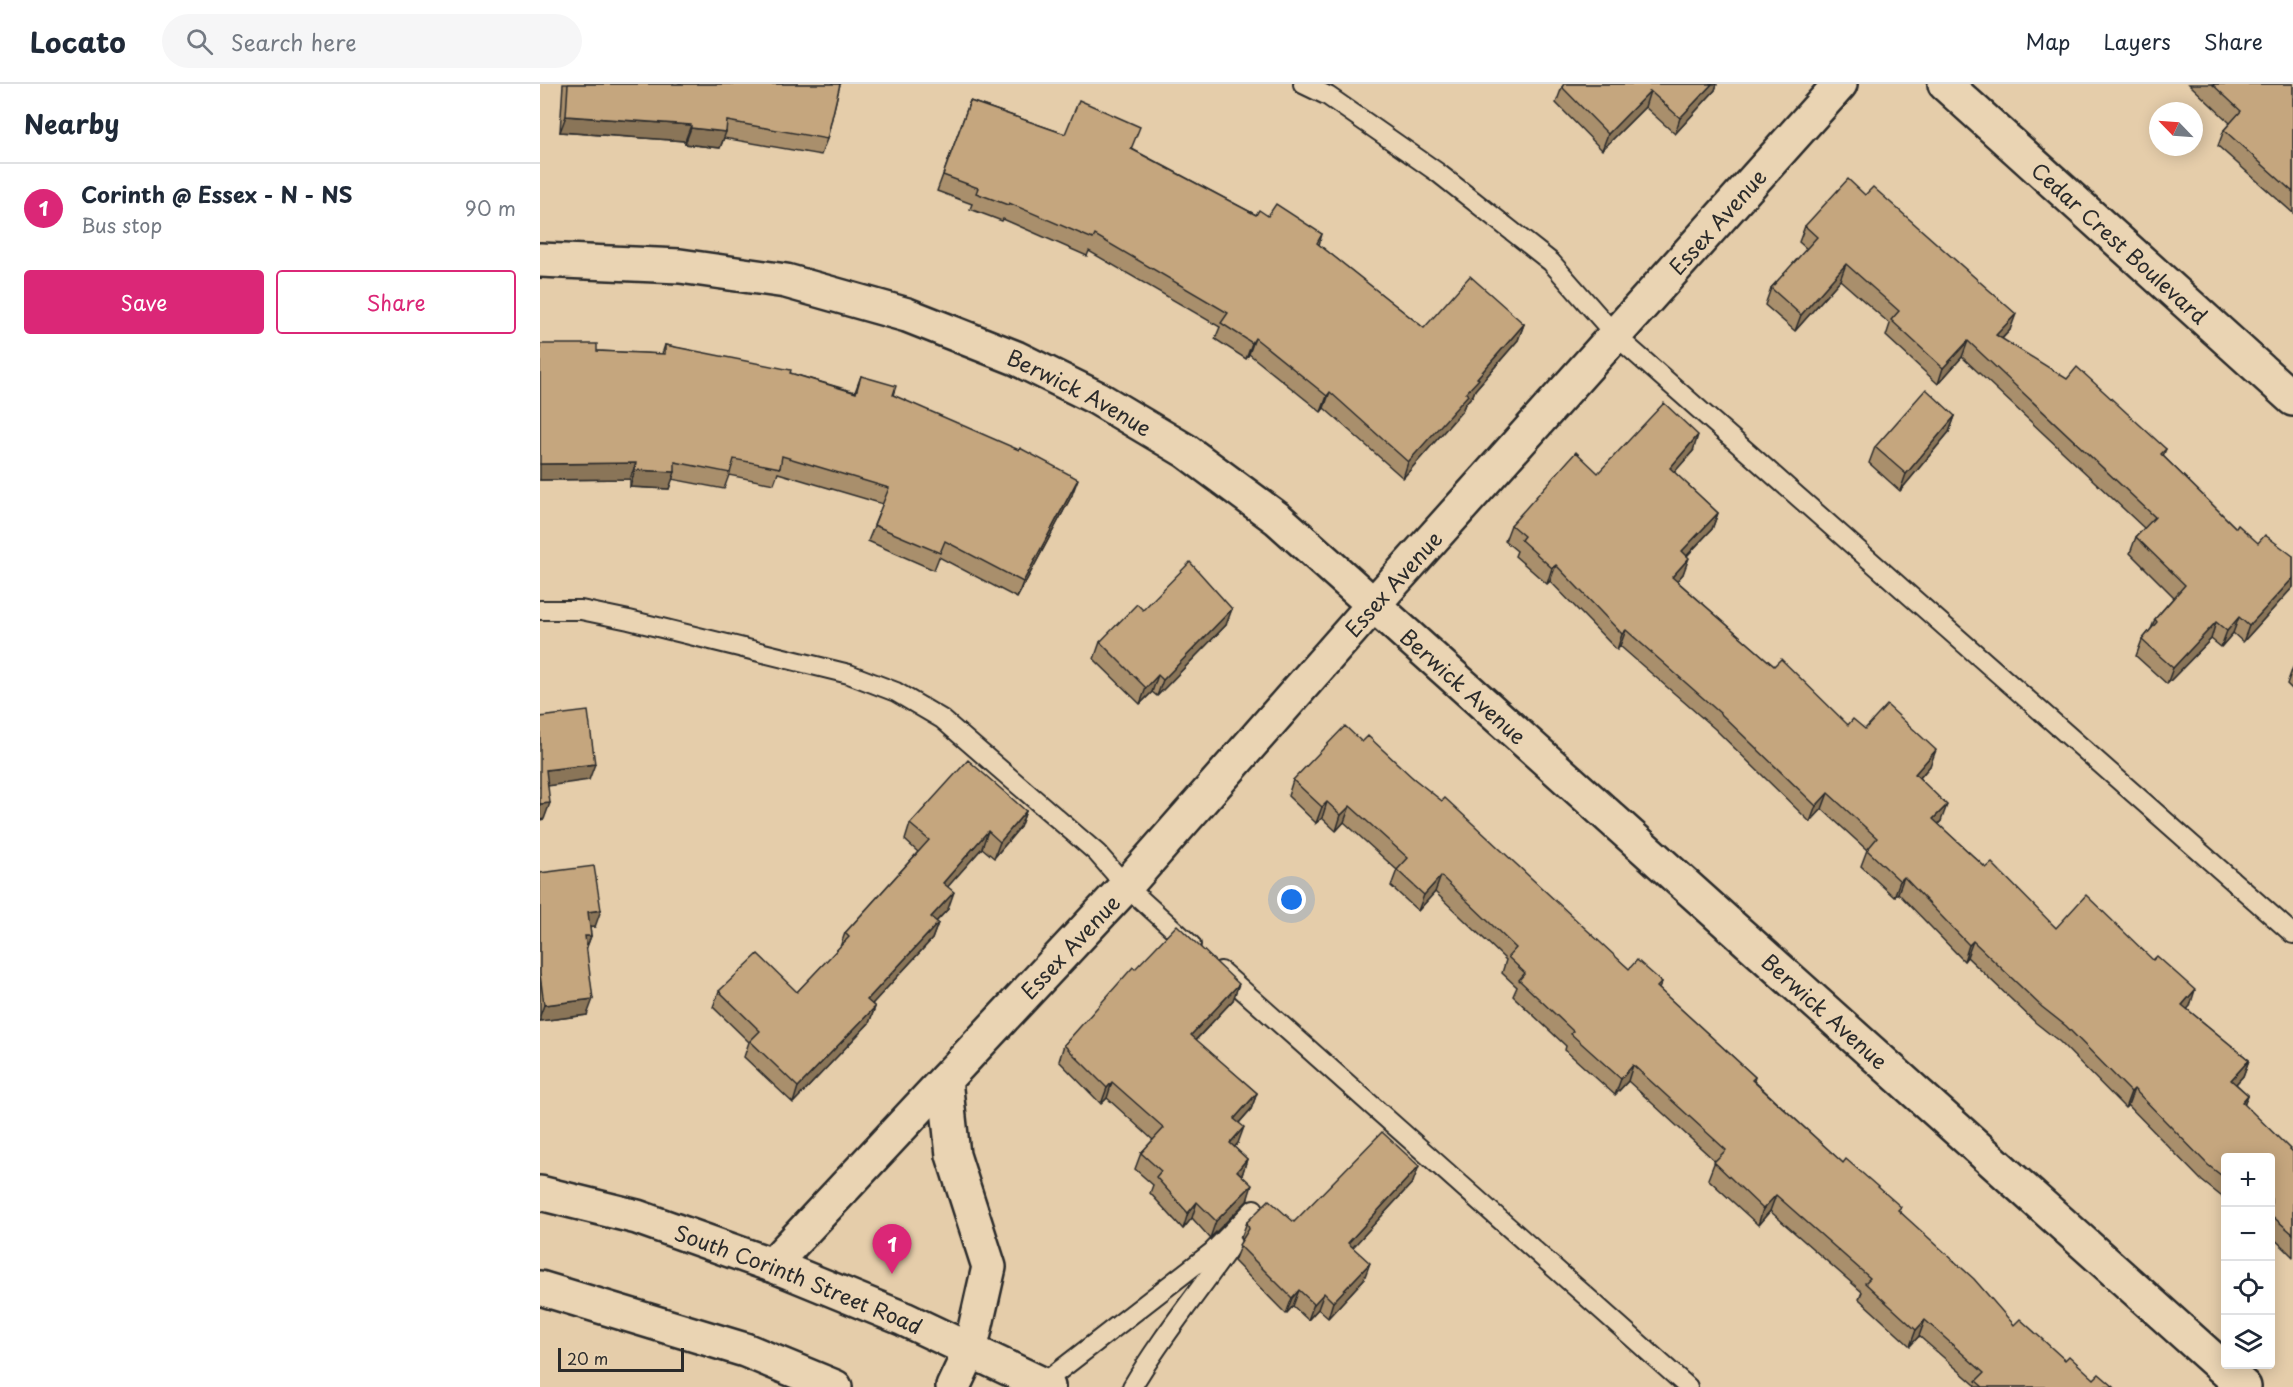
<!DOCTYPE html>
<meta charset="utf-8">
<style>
:root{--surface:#fff;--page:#f6f6f7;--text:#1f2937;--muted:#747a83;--line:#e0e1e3;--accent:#db2777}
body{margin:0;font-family:"Playpen Sans",sans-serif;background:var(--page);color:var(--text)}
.controls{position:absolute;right:18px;bottom:18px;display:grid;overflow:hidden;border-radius:6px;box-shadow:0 3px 15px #0003}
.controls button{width:54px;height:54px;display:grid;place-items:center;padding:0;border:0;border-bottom:2px solid var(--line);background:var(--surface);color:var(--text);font:30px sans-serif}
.compass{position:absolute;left:1609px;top:18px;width:54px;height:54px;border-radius:50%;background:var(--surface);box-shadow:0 3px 15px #0003;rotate:295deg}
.scale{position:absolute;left:18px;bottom:15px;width:126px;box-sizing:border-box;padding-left:6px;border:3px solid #2b2b2b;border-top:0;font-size:16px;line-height:21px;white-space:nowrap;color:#2b2b2b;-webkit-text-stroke:4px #ead4b3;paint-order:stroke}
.you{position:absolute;left:752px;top:816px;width:21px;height:21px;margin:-15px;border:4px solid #fff;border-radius:50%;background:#1a73e8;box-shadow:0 0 0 9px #1a73e833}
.badge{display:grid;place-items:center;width:39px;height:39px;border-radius:50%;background:var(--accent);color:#fff;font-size:20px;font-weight:700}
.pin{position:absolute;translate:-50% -50px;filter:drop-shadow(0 2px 3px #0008)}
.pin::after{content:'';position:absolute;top:32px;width:21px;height:18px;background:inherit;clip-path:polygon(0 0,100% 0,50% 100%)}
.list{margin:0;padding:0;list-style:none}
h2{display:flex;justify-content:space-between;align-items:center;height:78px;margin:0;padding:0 24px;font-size:26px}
h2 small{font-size:20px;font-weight:400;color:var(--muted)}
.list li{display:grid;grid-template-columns:39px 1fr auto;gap:18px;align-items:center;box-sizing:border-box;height:90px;padding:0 24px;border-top:2px solid var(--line)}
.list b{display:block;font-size:22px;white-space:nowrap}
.list p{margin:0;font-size:20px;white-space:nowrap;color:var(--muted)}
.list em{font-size:20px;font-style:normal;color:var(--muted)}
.actions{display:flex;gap:12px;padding:18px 24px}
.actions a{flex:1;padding:14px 0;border:2px solid var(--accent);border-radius:6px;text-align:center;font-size:21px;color:var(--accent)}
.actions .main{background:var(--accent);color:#fff}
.icon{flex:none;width:33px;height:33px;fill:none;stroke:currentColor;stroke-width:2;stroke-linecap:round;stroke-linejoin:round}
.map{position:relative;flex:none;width:1753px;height:1303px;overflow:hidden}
header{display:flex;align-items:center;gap:36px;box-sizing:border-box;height:84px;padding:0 30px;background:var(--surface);border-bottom:2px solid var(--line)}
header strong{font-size:28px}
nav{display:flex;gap:33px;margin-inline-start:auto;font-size:21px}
.search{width:420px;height:54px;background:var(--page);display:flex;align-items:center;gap:15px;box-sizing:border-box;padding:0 21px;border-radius:33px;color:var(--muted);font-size:22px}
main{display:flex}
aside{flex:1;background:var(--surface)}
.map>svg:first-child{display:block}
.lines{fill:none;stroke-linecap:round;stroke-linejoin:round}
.lane-casing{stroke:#2b2b2b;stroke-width:22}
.street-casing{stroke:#2b2b2b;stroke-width:38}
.secondary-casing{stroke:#2b2b2b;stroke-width:38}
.lane{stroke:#ead4b3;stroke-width:18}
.street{stroke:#ead4b3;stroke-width:33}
.secondary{stroke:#ead4b3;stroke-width:33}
.wall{fill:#a98f6c;stroke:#2b2b2b;stroke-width:1.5}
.shaded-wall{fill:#8a7458;stroke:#2b2b2b;stroke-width:1.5}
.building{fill:#c5a67e;stroke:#2b2b2b;stroke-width:1.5}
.labels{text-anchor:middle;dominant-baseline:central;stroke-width:6;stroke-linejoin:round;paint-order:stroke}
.street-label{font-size:21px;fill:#2b2b2b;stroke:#ead4b3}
</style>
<header>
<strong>Locato</strong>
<div class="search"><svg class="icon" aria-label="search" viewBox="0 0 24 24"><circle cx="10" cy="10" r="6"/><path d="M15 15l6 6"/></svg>Search here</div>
<nav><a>Map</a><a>Layers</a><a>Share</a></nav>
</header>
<main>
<aside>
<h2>Nearby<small></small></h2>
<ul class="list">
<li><span class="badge">1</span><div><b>Corinth @ Essex - N - NS</b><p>Bus stop</p></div><em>90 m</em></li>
</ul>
<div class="actions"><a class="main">Save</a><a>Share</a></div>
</aside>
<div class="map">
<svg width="1753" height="1303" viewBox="0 0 1753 1303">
<rect width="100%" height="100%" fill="#e5cdaa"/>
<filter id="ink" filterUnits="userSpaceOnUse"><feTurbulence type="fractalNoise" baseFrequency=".0167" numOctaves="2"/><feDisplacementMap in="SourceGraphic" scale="12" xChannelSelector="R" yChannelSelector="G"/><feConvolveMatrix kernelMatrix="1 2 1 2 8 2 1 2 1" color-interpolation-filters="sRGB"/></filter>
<g filter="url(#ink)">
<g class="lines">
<defs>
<g id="lane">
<path d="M 763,0 L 788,12 L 897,88 L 1011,178 L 1076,252 L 1753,850"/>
<path d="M 0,526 L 41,526 L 89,536 L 309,590 L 356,608 L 402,635 L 557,769 L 586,802 L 651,861"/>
<path d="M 681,887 L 1148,1303"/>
<path d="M 502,1300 L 672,1168 L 714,1125"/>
<path d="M 592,1303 C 621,1253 659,1208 692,1160"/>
</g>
<g id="street">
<path id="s1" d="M 0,176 L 140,182 L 246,197 L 367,231 L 476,274 L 557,314 L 646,367 L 738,435 L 1704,1303"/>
<path d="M 405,996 L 413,1071 L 449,1183 L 430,1267 L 413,1303"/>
<path id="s2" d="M 232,1181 L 586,802 L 834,520 L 1300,0"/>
</g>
<g id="secondary">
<path id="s3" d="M 1405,0 L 1753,315"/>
<path id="s4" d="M 0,1109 L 97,1133 L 232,1181 L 364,1235 L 508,1303"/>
<path d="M 0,1204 L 205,1266 L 295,1303"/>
</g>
</defs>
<use href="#lane" class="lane-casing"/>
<use href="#street" class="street-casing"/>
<use href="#secondary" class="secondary-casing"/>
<use href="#lane" class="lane"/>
<use href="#street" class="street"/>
<use href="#secondary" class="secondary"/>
</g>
<g class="wall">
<path d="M 23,0 L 300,0 L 287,55 L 281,71 L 184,54 L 180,64 L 145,60 L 145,57 L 20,48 Z"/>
<path d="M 1024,0 L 1177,0 L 1175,6 L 1135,50 L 1105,23 L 1062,66 L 1016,19 L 1022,3 Z"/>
<path d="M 1649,0 L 1753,0 L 1753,129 L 1678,62 L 1684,46 L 1690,39 Z"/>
<path d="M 430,17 L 525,50 L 592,65 L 716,131 L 728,132 L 782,150 L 779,161 L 884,244 L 984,240 L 978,256 L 935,306 L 933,311 L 925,320 L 922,327 L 863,394 L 784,324 L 781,328 L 709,270 L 706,275 L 675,255 L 680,243 L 549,167 L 547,172 L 463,135 L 462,137 L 430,125 L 432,120 L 397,107 Z"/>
<path d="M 1265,142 L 1470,246 L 1462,255 L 1626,365 L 1623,372 L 1696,444 L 1718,459 L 1753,472 L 1753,503 L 1703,558 L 1693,549 L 1681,563 L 1671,555 L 1627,600 L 1596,572 L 1602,556 L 1611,545 L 1615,535 L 1634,513 L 1590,469 L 1596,453 L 1604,444 L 1422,273 L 1398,300 L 1346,252 L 1350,240 L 1300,196 L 1255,247 L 1225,221 L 1231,204 L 1267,165 L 1259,158 Z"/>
<path d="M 125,261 L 250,289 L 315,308 L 321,292 L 353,311 L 532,411 L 477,514 L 399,473 L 394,486 L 328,457 L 343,420 L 238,389 L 234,400 L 189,391 L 184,405 L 132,395 L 129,405 L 90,403 L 90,395 L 0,396 L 57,267 L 122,270 Z"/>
<path d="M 1415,332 L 1409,348 L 1360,407 L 1329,379 L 1335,363 Z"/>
<path d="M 1153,367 L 1134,388 L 1178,429 L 1172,445 L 1147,472 L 1143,490 L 1137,497 L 1234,582 L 1308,641 L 1325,645 L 1390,682 L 1380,694 L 1401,737 L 1398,740 L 1446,784 L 1516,844 L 1650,922 L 1647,925 L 1709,976 L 1703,992 L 1696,1000 L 1708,1011 L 1704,1021 L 1753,1068 L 1753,1173 L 1744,1164 L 1731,1152 L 1731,1074 L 1686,1074 L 1686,1116 L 1662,1097 L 1588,1021 L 1585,1024 L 1520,958 L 1496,939 L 1427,873 L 1424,877 L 1358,809 L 1354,813 L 1321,782 L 1327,766 L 1282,725 L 1270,738 L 1175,645 L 1080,562 L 1077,566 L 1010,497 L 1007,500 L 975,472 L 977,467 L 965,457 L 971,441 L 1058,389 Z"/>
<path d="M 603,526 L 686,541 L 617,612 L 612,608 L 600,620 L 554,575 L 560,558 Z"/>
<path d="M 1753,583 L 1753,606 L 1747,600 Z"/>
<path d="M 822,658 L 873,694 L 1089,885 L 1122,898 L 1119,905 L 1215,993 L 1214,997 L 1303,1079 L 1359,1127 L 1474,1241 L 1554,1295 L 1574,1303 L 1434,1303 L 1435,1301 L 1379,1252 L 1370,1262 L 1319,1215 L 1322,1208 L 1230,1127 L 1218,1141 L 1168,1095 L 1175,1077 L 1088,997 L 1075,1011 L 1025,966 L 1026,962 L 973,912 L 977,903 L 962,889 L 966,876 L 895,808 L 878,827 L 851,802 L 857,786 L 804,738 L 796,747 L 782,734 L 776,739 L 748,712 L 753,696 Z"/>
<path d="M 486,727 L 480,743 L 454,774 L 442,764 L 407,803 L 408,825 L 396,838 L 398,839 L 392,855 L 332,920 L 335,923 L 329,939 L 253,1019 L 204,973 L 209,958 L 173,923 L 179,907 L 257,908 L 300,863 L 305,849 L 378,768 L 365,756 L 370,740 Z"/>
<path d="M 0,789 L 55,843 L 50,843 L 51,852 L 46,865 L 47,931 L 0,937 Z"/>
<path d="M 595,885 L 693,916 L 656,956 L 717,1009 L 711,1025 L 699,1039 L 698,1059 L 694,1063 L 707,1075 L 702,1091 L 707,1117 L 670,1154 L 652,1134 L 643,1145 L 610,1109 L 613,1101 L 595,1085 L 601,1069 L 613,1056 L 567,1014 L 561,1020 L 519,977 L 524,961 Z"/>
<path d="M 873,1098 L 813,1163 L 824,1195 L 788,1234 L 778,1225 L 768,1236 L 753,1222 L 746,1230 L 694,1177 L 702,1157 L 701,1154 L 707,1138 L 754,1138 Z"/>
</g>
<g class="shaded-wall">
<path d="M 1172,0 L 1177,0 L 1175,6 L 1135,50 L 1140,34 Z"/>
<path d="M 1110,7 L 1105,23 L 1062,66 L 1068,50 Z"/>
<path d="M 26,32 L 151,41 L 145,57 L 20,48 Z"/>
<path d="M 151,44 L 186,48 L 180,64 L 145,60 Z"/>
<path d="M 1306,180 L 1300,196 L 1255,247 L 1261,231 Z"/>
<path d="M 1476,230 L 1470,246 L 1450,267 L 1456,251 Z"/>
<path d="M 984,240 L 978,256 L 935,306 L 933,311 L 925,320 L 922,327 L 863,394 L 868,378 L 926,309 L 937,294 Z"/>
<path d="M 715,254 L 709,270 L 706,275 L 712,259 Z"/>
<path d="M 1428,257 L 1422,273 L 1398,300 L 1403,284 Z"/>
<path d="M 790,308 L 784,324 L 781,328 L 787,312 Z"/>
<path d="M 1415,332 L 1409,348 L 1360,407 L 1366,390 Z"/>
<path d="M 1158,351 L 1153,367 L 1124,400 L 1130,384 Z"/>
<path d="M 96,379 L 90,395 L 0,396 L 0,380 Z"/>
<path d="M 95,386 L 135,388 L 129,405 L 90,403 Z"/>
<path d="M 538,395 L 532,411 L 477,514 L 483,498 Z"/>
<path d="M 1178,429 L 1172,445 L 1136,483 L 1142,467 Z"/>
<path d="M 1149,474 L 1143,490 L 1126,509 L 1132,493 Z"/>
<path d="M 1016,481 L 1010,497 L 1007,500 L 1012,484 Z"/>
<path d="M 1753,494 L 1753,503 L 1703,558 L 1709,542 Z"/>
<path d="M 692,525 L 686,541 L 617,612 L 623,596 Z"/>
<path d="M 1699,533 L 1693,549 L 1681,563 L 1687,547 Z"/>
<path d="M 1676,538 L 1671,555 L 1627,600 L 1633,584 Z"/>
<path d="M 1086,546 L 1080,562 L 1077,566 L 1082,550 Z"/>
<path d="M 618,591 L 612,608 L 600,620 L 606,604 Z"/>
<path d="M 1396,666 L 1390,682 L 1369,706 L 1375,690 Z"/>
<path d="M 55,680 L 49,696 L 0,703 L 6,686 Z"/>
<path d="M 1288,709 L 1282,725 L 1270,738 L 1276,722 Z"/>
<path d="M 787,718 L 782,734 L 776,739 L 782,723 Z"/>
<path d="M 10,719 L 4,735 L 0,736 L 0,720 Z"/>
<path d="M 1407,721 L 1401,737 L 1388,751 L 1393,735 Z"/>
<path d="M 810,722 L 804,738 L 796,747 L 801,731 Z"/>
<path d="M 486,727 L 480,743 L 454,774 L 460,758 Z"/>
<path d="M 448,747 L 442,764 L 397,815 L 403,799 Z"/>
<path d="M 901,792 L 895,808 L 878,827 L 884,811 Z"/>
<path d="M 1364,793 L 1358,809 L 1354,813 L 1360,797 Z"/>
<path d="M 414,808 L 408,825 L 385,849 L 391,833 Z"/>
<path d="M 61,826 L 55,843 L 42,844 L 48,828 Z"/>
<path d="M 398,839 L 392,855 L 321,932 L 327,916 Z"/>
<path d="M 45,852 L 51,852 L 45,868 Z"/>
<path d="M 1433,857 L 1427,873 L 1424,877 L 1429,861 Z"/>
<path d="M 699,900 L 693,916 L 645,967 L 651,951 Z"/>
<path d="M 1655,906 L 1650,922 L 1637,937 L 1642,921 Z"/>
<path d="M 53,915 L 47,931 L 0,937 L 0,932 L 4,921 Z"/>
<path d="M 335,923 L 329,939 L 253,1019 L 258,1003 Z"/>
<path d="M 1709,976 L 1703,992 L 1685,1012 L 1691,996 Z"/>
<path d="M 1093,981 L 1088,997 L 1075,1011 L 1081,995 Z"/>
<path d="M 572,998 L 567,1014 L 561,1020 L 567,1004 Z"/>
<path d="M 1594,1005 L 1588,1021 L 1585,1024 L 1591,1008 Z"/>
<path d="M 717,1009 L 711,1025 L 688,1051 L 694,1035 Z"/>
<path d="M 1708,1011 L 1702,1027 L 1702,1018 Z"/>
<path d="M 704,1043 L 698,1059 L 684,1075 L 690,1059 Z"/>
<path d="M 707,1075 L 702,1091 L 697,1087 Z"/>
<path d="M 879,1082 L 873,1098 L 802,1175 L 808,1159 Z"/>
<path d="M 712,1101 L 707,1117 L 670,1154 L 676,1137 Z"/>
<path d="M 1236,1111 L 1230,1127 L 1218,1141 L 1223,1125 Z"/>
<path d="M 657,1118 L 652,1134 L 643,1145 L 648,1129 Z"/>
<path d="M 830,1179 L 824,1195 L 788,1234 L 793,1218 Z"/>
<path d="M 759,1206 L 753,1222 L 746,1230 L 752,1214 Z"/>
<path d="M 784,1209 L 778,1225 L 768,1236 L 774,1220 Z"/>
<path d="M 1385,1236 L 1379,1252 L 1370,1262 L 1376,1246 Z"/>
</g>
<g class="building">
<path d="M 28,0 L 300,0 L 287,55 L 187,37 L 186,48 L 151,44 L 151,41 L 26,32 Z"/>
<path d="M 1024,0 L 1172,0 L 1140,34 L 1110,7 L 1068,50 L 1022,3 Z"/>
<path d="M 1672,0 L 1753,0 L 1753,108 L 1684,46 L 1701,27 Z"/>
<path d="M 539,16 L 600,43 L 591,65 L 716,131 L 719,126 L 728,132 L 736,120 L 782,150 L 777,159 L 884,244 L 930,192 L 984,240 L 937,294 L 939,295 L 926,309 L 928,311 L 868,378 L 790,308 L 787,312 L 715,254 L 712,259 L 681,239 L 688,229 L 555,151 L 553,155 L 469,119 L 468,121 L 436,109 L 438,104 L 403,91 L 430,17 L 525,50 Z"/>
<path d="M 1308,95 L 1325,111 L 1333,103 L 1476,230 L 1456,251 L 1527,295 L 1537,283 L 1626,365 L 1621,370 L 1696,444 L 1698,441 L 1718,459 L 1725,451 L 1753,472 L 1753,494 L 1709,542 L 1699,533 L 1687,547 L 1676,538 L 1633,584 L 1602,556 L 1617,538 L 1615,535 L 1645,501 L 1596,453 L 1615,433 L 1428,257 L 1403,284 L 1351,236 L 1359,227 L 1306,180 L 1261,231 L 1231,204 L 1277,153 L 1265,142 Z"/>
<path d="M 0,260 L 57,260 L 57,267 L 125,270 L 125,261 L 251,286 L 250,289 L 316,309 L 321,292 L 356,302 L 353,311 L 479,366 L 480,364 L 538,395 L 483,498 L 405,457 L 400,469 L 334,441 L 349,404 L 242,372 L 240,384 L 194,375 L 190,389 L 135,378 L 135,388 L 95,386 L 96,379 L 0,380 Z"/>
<path d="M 1386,305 L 1415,332 L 1366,390 L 1335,363 Z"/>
<path d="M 1124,319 L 1158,351 L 1130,384 L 1178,429 L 1142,467 L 1149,474 L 1132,493 L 1234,582 L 1241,575 L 1308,641 L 1313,635 L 1325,645 L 1347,621 L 1396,666 L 1375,690 L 1407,721 L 1393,735 L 1446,784 L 1452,779 L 1516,844 L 1546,811 L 1613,876 L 1617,872 L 1655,906 L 1642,921 L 1709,976 L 1691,996 L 1708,1011 L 1702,1018 L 1753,1068 L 1753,1150 L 1731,1131 L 1731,1074 L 1686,1074 L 1686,1095 L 1668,1081 L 1594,1005 L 1591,1008 L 1526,942 L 1502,923 L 1433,857 L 1429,861 L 1364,793 L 1360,797 L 1327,766 L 1337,754 L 1288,709 L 1276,722 L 1180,629 L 1086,546 L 1082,550 L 1016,481 L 1012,484 L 981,456 L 984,452 L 971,441 L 1036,368 L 1058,389 Z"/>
<path d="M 650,478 L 692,525 L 623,596 L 618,591 L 606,604 L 560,558 L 597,520 L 603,526 Z"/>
<path d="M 48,627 L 55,680 L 6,686 L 10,719 L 0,720 L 0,633 Z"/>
<path d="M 805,642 L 822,658 L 828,652 L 873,694 L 902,717 L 905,714 L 1089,885 L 1097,876 L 1122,898 L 1117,903 L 1215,993 L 1212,996 L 1303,1079 L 1306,1075 L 1361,1123 L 1358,1126 L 1434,1195 L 1474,1241 L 1480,1235 L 1525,1276 L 1529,1272 L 1554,1295 L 1559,1290 L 1574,1303 L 1443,1303 L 1436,1297 L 1444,1289 L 1385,1236 L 1376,1246 L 1325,1199 L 1330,1194 L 1236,1111 L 1223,1125 L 1174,1078 L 1186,1066 L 1093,981 L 1081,995 L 1031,950 L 1033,947 L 979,896 L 985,889 L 968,873 L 976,864 L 901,792 L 884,811 L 857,786 L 868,774 L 810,722 L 801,731 L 787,718 L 782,723 L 753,696 Z"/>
<path d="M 428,676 L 486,727 L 460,758 L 448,747 L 403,799 L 414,808 L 391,833 L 398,839 L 327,916 L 335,923 L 258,1003 L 210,957 L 220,947 L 179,907 L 218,870 L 257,908 L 309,853 L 305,849 L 389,756 L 370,740 Z"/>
<path d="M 54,782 L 61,826 L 48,828 L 51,852 L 45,852 L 53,915 L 4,921 L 0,890 L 0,789 Z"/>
<path d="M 637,841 L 699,900 L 651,951 L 717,1009 L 694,1035 L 704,1043 L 690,1059 L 707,1075 L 697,1087 L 712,1101 L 676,1137 L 657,1118 L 648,1129 L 616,1093 L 621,1087 L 601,1069 L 624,1044 L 572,998 L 567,1004 L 524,961 L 593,883 L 595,885 Z"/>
<path d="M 842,1048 L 879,1082 L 808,1159 L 830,1179 L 793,1218 L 784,1209 L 774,1220 L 759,1206 L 752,1214 L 699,1161 L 709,1145 L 707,1138 L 729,1116 L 754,1138 Z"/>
</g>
</g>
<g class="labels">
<g class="street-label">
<text stroke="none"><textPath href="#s2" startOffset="1408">Essex Avenue</textPath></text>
<text stroke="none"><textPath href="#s3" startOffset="236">Cedar Crest Boulevard</textPath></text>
<text stroke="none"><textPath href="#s1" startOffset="562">Berwick Avenue</textPath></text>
<text stroke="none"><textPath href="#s2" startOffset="922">Essex Avenue</textPath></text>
<text stroke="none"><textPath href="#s1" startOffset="1048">Berwick Avenue</textPath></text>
<text stroke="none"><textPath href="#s2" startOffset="436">Essex Avenue</textPath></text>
<text stroke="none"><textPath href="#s1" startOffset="1534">Berwick Avenue</textPath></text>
<text stroke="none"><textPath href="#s4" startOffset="273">South Corinth Street Road</textPath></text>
</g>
</g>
</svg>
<div class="controls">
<button>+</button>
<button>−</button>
<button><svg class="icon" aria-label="locate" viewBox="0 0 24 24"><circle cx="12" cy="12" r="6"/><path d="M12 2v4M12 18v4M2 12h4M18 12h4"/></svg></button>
<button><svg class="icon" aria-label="layers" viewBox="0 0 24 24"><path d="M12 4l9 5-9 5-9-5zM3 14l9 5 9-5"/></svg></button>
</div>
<svg class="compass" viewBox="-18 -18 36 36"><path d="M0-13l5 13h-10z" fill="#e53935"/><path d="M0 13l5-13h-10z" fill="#747a83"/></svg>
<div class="scale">20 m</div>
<div class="you"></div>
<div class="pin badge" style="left:352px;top:1190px">1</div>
</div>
</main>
